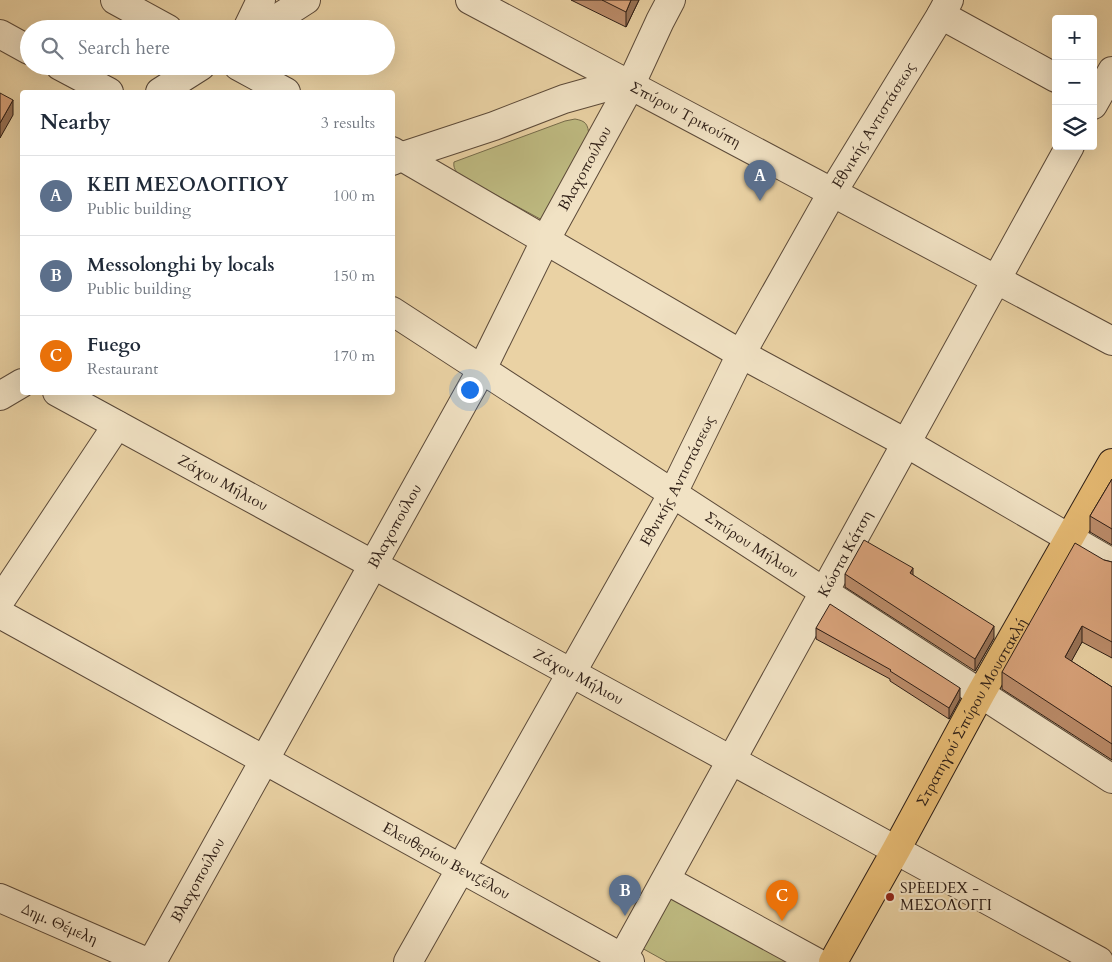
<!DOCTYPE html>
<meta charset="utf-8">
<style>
:root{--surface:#fff;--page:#f6f6f7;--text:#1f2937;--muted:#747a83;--line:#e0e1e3;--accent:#8f2418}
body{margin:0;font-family:Cardo,serif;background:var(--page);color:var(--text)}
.controls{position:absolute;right:15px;top:15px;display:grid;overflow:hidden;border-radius:5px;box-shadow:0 5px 20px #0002}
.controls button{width:45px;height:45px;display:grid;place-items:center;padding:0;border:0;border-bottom:1px solid var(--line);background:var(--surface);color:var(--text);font:25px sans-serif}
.you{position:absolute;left:469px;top:389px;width:18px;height:18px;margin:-12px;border:4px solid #fff;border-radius:50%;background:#1a73e8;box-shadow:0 0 0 8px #1a73e833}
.badge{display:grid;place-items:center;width:32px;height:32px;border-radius:50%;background:var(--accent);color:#fff;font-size:16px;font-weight:700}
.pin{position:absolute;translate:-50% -41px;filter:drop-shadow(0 1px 2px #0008)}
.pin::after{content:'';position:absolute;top:26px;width:18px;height:15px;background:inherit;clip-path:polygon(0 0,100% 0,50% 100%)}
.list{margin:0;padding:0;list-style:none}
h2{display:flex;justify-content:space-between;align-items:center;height:65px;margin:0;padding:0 20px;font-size:21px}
h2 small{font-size:16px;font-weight:400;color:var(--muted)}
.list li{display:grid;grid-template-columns:32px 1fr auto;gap:15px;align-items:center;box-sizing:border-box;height:80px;padding:0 20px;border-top:1px solid var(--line)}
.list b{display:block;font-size:19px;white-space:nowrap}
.list p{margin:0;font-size:16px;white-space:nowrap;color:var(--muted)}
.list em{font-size:16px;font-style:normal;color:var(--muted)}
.icon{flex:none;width:28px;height:28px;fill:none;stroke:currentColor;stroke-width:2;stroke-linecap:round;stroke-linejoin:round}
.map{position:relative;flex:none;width:1112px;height:962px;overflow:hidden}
.search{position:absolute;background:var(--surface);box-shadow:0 5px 20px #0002;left:20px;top:20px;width:375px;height:55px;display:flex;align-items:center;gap:12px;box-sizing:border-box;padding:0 18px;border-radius:28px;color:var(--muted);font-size:19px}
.panel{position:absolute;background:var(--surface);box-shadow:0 5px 20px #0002;left:20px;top:90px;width:375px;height:305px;border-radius:5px}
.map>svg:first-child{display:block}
.green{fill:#beba81;stroke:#766c4b}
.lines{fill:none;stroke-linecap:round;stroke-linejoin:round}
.minor-casing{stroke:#5c4a39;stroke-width:30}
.major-casing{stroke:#2d1d15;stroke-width:30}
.minor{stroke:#f1e2c4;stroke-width:28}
.major{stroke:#e5b972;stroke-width:28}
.wall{fill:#bb8c6a;stroke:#2d1d15}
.shaded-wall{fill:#987256;stroke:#2d1d15}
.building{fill:#d9a37b;stroke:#2d1d15}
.poi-dot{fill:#8f2418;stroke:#f1e2c4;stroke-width:2}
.labels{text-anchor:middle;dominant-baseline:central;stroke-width:4;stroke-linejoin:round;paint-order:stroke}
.street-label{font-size:15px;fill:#2d1d15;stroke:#f1e2c4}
.poi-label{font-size:15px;fill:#2d1d15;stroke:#f1e2c4;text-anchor:start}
</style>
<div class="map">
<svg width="1112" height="962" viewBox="0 0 1112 962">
<rect width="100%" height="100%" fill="#ead2a4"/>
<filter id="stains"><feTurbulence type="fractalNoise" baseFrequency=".004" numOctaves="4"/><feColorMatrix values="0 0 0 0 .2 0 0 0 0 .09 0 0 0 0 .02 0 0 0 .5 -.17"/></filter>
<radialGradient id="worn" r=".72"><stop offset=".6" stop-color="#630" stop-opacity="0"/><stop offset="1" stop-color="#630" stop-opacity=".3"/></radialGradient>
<g class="green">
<path d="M 575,119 C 586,121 588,124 589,136 L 544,221 L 459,175 C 456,171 453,168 454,162 L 565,121 Z"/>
<path d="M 669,894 L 794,962 L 667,962 L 640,947 Z"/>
</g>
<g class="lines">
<defs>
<g id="minor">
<path d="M 115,0 L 168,29"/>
<path id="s1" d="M 470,0 L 1112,341"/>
<path d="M 941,15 L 1056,78"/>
<path d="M 247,29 L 261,0"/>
<path d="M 261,29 L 306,0"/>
<path d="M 0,34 L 29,50"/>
<path d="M 60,66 L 109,92"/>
<path d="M 238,66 L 286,92"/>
<path d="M 160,92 L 201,66"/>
<path d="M 1093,105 L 1112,71"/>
<path d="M 392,151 L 741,354 L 906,443 L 1112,563"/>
<path d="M 392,161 L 403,156 L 494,126 L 564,99 L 607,87 L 630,86 L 660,21 L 671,0"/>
<path id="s2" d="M 392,311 L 1112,779"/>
<path id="s3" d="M 57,392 L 1099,961"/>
<path d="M 0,396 L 22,383"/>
<path d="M 0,601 L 117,425"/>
<path id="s4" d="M 0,614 L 630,962"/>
<path d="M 666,880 L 816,962"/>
<path id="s5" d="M 0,898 L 147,962"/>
<path id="s6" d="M 152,962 L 482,369 L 546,239 L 630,86"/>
<path id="s7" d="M 408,962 L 673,493 L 741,354 L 832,193 L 941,15 L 949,0"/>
<path id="s8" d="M 620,962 L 1070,146"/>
</g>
<g id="major">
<path id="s9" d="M 833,962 L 896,850 L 981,693 L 1112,463"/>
</g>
</defs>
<use href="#minor" class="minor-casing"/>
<use href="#major" class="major-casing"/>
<use href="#minor" class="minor"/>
<use href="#major" class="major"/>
</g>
<g class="wall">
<path d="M 571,0 L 639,0 L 626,27 Z"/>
<path d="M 1112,479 L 1112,545 L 1090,532 L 1090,516 Z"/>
<path d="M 1104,560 L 1112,562 L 1112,658 L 1082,642 L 1071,661 L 1112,687 L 1112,760 L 1002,689 L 1002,672 Z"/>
<path d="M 845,574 L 913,575 L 994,638 L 975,671 L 845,587 Z"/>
<path d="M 816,628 L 960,699 L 949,719 L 890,681 L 890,679 L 816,639 Z"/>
</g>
<g class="shaded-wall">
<path d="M 631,0 L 639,0 L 626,27 L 626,12 Z"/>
<path d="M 13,100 L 13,115 L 0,138 L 0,123 Z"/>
<path d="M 913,568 L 913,580 L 910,573 Z"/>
<path d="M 994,626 L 994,638 L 975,671 L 975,659 Z"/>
<path d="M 1082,626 L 1082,642 L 1065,673 L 1065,657 Z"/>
<path d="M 960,688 L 960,699 L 949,719 L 949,708 Z"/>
</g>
<g class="building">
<path d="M 602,0 L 631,0 L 626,12 Z"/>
<path d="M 0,93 L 13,100 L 0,123 Z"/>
<path d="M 1112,479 L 1112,529 L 1090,516 Z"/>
<path d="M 864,540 L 913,568 L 910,573 L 994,626 L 975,659 L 845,574 Z"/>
<path d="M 1075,543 L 1104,560 L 1112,562 L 1112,642 L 1082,626 L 1065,657 L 1112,687 L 1112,744 L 1002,672 Z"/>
<path d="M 830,604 L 960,688 L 949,708 L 890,671 L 891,670 L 816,628 Z"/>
</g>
<circle class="poi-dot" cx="890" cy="897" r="5"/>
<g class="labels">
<g class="street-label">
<text stroke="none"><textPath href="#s1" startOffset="244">Σπύρου Τρικούπη</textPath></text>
<text stroke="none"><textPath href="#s7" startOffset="958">Εθνικής Αντιστάσεως</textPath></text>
<text stroke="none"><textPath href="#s6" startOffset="904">Βλαχοπούλου</textPath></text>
<text stroke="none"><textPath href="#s7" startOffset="552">Εθνικής Αντιστάσεως</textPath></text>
<text stroke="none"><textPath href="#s3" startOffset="189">Ζάχου Μήλιου</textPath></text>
<text stroke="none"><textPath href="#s6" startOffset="499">Βλαχοπούλου</textPath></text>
<text stroke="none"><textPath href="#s2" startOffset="429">Σπύρου Μήλιου</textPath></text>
<text stroke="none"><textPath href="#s8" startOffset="466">Κώστα Κάτση</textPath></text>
<text stroke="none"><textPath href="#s3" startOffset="594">Ζάχου Μήλιου</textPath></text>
<text stroke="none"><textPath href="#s9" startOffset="286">Στρατηγού Σπύρου Μουστακλή</textPath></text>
<text stroke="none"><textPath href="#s4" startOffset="510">Ελευθερίου Βενιζέλου</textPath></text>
<text stroke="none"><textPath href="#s6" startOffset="94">Βλαχοπούλου</textPath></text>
<text stroke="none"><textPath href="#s5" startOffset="65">Δημ. Θέμελη</textPath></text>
</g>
<g class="poi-label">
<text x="900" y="888">SPEEDEX -<tspan x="900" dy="17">ΜΕΣΟΛΟΓΓΙ</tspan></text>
</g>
</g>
<rect width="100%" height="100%" filter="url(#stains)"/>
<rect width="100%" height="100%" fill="url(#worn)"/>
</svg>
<div class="controls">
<button>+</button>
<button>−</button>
<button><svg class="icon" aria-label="layers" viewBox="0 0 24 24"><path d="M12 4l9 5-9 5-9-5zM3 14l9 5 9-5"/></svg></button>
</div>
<div class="you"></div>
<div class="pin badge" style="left:760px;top:201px;background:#5c6f8a">A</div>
<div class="pin badge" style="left:625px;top:916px;background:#5c6f8a">B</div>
<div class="pin badge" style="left:782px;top:921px;background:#e8710a">C</div>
<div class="search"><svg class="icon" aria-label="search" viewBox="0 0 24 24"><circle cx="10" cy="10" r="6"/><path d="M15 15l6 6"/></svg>Search here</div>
<section class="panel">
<h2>Nearby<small>3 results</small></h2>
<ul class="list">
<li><span class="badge" style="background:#5c6f8a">A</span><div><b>ΚΕΠ ΜΕΣΟΛΟΓΓΙΟΥ</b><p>Public building</p></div><em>100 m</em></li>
<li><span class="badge" style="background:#5c6f8a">B</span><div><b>Messolonghi by locals</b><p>Public building</p></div><em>150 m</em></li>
<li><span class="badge" style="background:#e8710a">C</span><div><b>Fuego</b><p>Restaurant</p></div><em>170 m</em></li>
</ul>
</section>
</div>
